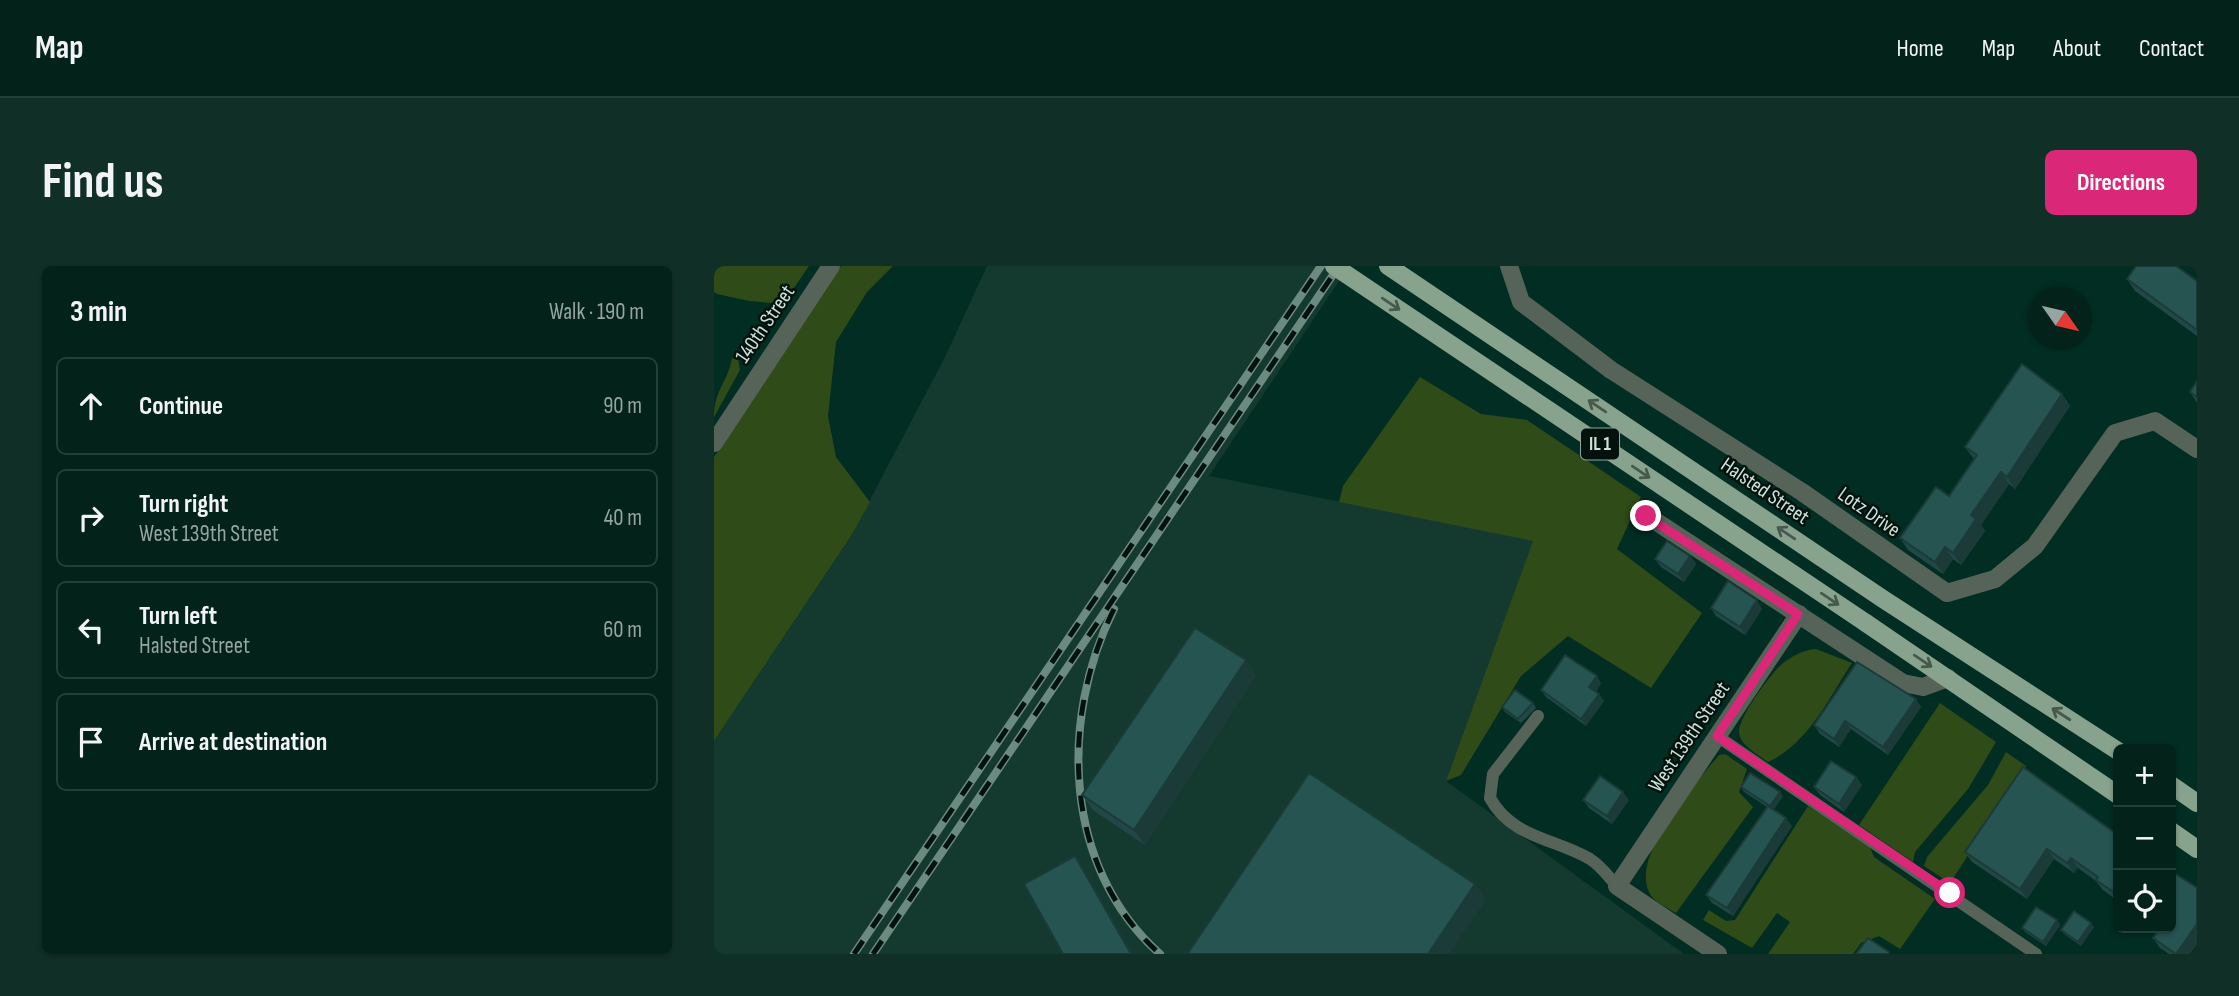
<!DOCTYPE html>
<meta charset="utf-8">
<style>
:root{--surface:#02221a;--page:#102f27;--text:#f1f3f6;--muted:#96a4a2;--line:#233f39;--accent:#db2777}
body{margin:0;font-family:"Sofia Sans Condensed",sans-serif;background:var(--page);color:var(--text)}
.controls{position:absolute;right:21px;bottom:21px;display:grid;overflow:hidden;border-radius:10px;box-shadow:0 2px 5px #0004}
.controls button{width:63px;height:63px;display:grid;place-items:center;padding:0;border:0;border-bottom:2px solid var(--line);background:var(--surface);color:var(--text);font:35px sans-serif}
.compass{position:absolute;left:1315px;top:21px;width:63px;height:63px;border-radius:50%;background:var(--surface);box-shadow:0 2px 5px #0004;rotate:124deg}
.stop{position:absolute;width:21px;height:21px;margin:-16px;border:5px solid #db2777;border-radius:50%;background:#fff}
.stop.end{background:#db2777;border-color:#fff;box-shadow:0 2px 7px #0008}
.list{margin:0;padding:0;list-style:none}
h2{display:flex;justify-content:space-between;align-items:center;height:91px;margin:0;padding:0 28px;font-size:30px}
h2 small{font-size:23px;font-weight:400;color:var(--muted)}
.list li{display:grid;grid-template-columns:46px 1fr auto;gap:21px;align-items:center;box-sizing:border-box;height:98px;margin:0 14px 14px;padding:0 14px;border:2px solid var(--line);border-radius:10px}
.list b{display:block;font-size:26px;white-space:nowrap}
.list p{margin:0;font-size:23px;white-space:nowrap;color:var(--muted)}
.list em{font-size:23px;font-style:normal;color:var(--muted)}
.icon{flex:none;width:38px;height:38px;fill:none;stroke:currentColor;stroke-width:2;stroke-linecap:round;stroke-linejoin:round}
.map{position:relative;flex:none;width:1483px;height:688px;overflow:hidden;border-radius:10px}
header{display:flex;align-items:center;gap:42px;box-sizing:border-box;height:98px;padding:0 35px;background:var(--surface);border-bottom:2px solid var(--line)}
header strong{font-size:33px}
nav{display:flex;gap:38px;margin-inline-start:auto;font-size:24px}
.intro{display:flex;align-items:center;justify-content:space-between;box-sizing:border-box;height:168px;padding:0 42px}
h1{margin:0;font-size:49px}
.button{padding:18px 32px;border-radius:10px;background:var(--accent);color:#fff;font-size:24px;font-weight:700}
main{display:flex;gap:42px;padding:0 42px}
aside{flex:1;background:var(--surface);border-radius:10px;box-shadow:0 2px 5px #0004}
.map>svg:first-child{display:block}
.built{fill:#143a30}
.green{fill:#2e4b18}
.lines{fill:none;stroke-linecap:round;stroke-linejoin:round}
.lane{stroke:#566359;stroke-width:12}
.street{stroke:#566359;stroke-width:18}
.primary{stroke:#87a28d;stroke-width:18}
.rail-casing{stroke:#6b8b81;stroke-width:8}
.rail{stroke:#03120d;stroke-width:5;stroke-dasharray:16;stroke-linecap:butt}
.primary-bridge{stroke:#87a28d;stroke-width:18}
.wall{fill:#214846}
.shaded-wall{fill:#1b3b39}
.building{fill:#265451;stroke:#1b3b39;stroke-width:2}
.oneway{stroke:#455a4d}
.route{stroke:#db2777;stroke-width:9}
.labels{text-anchor:middle;dominant-baseline:central;stroke-width:5;stroke-linejoin:round;paint-order:stroke}
.shield{fill:#03120d;stroke:#90a49c;stroke-width:2}
.shield-label{font-size:19px;font-weight:bold;fill:#cde2da}
.street-label{font-size:21px;fill:#cde2da;stroke:#03120d}
</style>
<header>
<strong>Map</strong>
<nav><a>Home</a><a>Map</a><a>About</a><a>Contact</a></nav>
</header>
<div class="intro"><h1>Find us</h1><a class="button">Directions</a></div>
<main>
<aside>
<h2>3 min<small>Walk · 190 m</small></h2>
<ul class="list">
<li><svg class="icon" aria-label="ahead" viewBox="0 0 24 24"><path d="M12 20V5M6 11l6-6 6 6"/></svg><div><b>Continue</b></div><em>90 m</em></li>
<li><svg class="icon" aria-label="right" viewBox="0 0 24 24"><path d="M7 20v-9h11M14 6l5 5-5 5"/></svg><div><b>Turn right</b><p>West 139th Street</p></div><em>40 m</em></li>
<li><svg class="icon" aria-label="left" viewBox="0 0 24 24"><path d="M17 20v-9H6M10 6l-5 5 5 5"/></svg><div><b>Turn left</b><p>Halsted Street</p></div><em>60 m</em></li>
<li><svg class="icon" aria-label="arrive" viewBox="0 0 24 24"><path d="M6 21V4h12l-3 4 3 4H6"/></svg><div><b>Arrive at destination</b></div></li>
</ul>
</aside>
<div class="map">
<svg width="1483" height="688" viewBox="0 0 1483 688">
<rect width="100%" height="100%" fill="#022d22"/>
<path class="built" d="M 273,0 L 635,0 L 495,210 L 820,274 L 732,515 L 970,688 L 0,688 L 0,475 L 137,270 L 231,91 Z"/>
<g class="green">
<path d="M 0,0 L 95,0 L 69,38 L 35,35 L 3,28 L 0,26 Z"/>
<path d="M 127,0 L 179,0 L 153,26 L 122,76 L 114,150 L 122,191 L 156,236 L 137,270 L 0,475 L 0,191 Z"/>
<path d="M 18,92 L 24,93 L 26,104 L 0,151 C 0,124 14,116 18,92 Z"/>
<path d="M 706,111 L 767,148 L 813,154 L 927,231 L 903,283 L 988,347 L 937,422 L 854,370 L 807,410 L 747,509 L 732,515 L 819,275 L 625,236 L 629,220 Z"/>
<path d="M 1102,383 L 1138,397 C 1115,432 1094,478 1054,496 C 1045,489 1025,479 1025,466 C 1024,452 1057,407 1068,398 C 1078,390 1089,384 1102,383 Z"/>
<path d="M 1226,437 L 1282,476 L 1254,523 L 1201,586 L 1199,596 L 1145,559 Z"/>
<path d="M 1292,486 L 1312,500 L 1236,617 L 1210,600 L 1213,591 L 1274,519 Z"/>
<path d="M 1011,488 L 1033,503 L 1025,526 L 1039,541 L 962,647 C 955,643 945,638 939,632 C 909,597 982,517 1005,489 Z"/>
<path d="M 1094,540 L 1156,581 L 1160,591 L 1221,633 L 1186,683 L 1165,670 L 1147,677 L 1139,688 L 1054,688 L 1076,656 L 1063,647 L 1038,682 L 989,654 L 995,644 L 1012,655 L 1021,654 Z"/>
</g>
<g class="lines">
<g class="lane">
<path d="M 824,450 L 779,508 L 776,532 C 798,572 840,572 876,593 C 887,600 894,610 903,620"/>
<path d="M 1003,470 L 1322,688"/>
</g>
<g class="street">
<path d="M 795,0 L 807,36 L 897,104 L 1088,226 L 1233,327 L 1281,313 L 1321,280 L 1401,167 L 1441,155 L 1483,183"/>
<path d="M 0,177 L 117,0"/>
<path d="M 932,249 L 1189,417 L 1209,421 L 1234,412"/>
<path d="M 1004,688 L 903,620 L 1085,348"/>
</g>
<g class="primary">
<path d="M 674,0 L 1169,333 L 1404,485"/>
<path d="M 1152,357 L 1404,529"/>
<path d="M 1457,519 L 1483,537"/>
<path d="M 1457,565 L 1483,583"/>
</g>
<defs>
<g id="rail">
<path d="M 400,343 C 345,453 349,602 446,688"/>
<path d="M 140,688 L 607,0"/>
<path d="M 159,688 L 625,0"/>
</g>
</defs>
<use href="#rail" class="rail-casing"/>
<use href="#rail" class="rail"/>
<path class="primary-bridge" d="M 620,0 L 1152,357"/>
</g>
<g class="wall">
<path d="M 1413,13 L 1483,15 L 1483,70 L 1421,25 Z"/>
<path d="M 1483,115 L 1483,137 L 1476,126 Z"/>
<path d="M 1348,128 L 1356,140 L 1301,223 L 1295,218 L 1267,259 L 1271,265 L 1247,299 L 1239,293 L 1229,308 L 1194,284 L 1186,272 L 1235,230 L 1260,193 L 1251,181 Z"/>
<path d="M 976,290 L 982,298 L 970,316 L 947,301 L 941,293 Z"/>
<path d="M 997,342 L 1048,343 L 1031,369 L 1002,350 Z"/>
<path d="M 542,409 L 431,579 L 379,544 L 368,529 Z"/>
<path d="M 887,417 L 882,426 L 890,435 L 872,460 L 832,431 L 827,424 Z"/>
<path d="M 1202,433 L 1207,441 L 1174,489 L 1137,463 L 1125,481 L 1106,468 L 1100,459 Z"/>
<path d="M 819,437 L 822,442 L 807,457 L 791,446 L 788,441 Z"/>
<path d="M 1142,511 L 1148,519 L 1130,546 L 1106,529 L 1100,521 Z"/>
<path d="M 1027,521 L 1069,530 L 1059,544 L 1078,560 L 1019,650 L 998,637 L 992,629 L 1053,541 L 1030,526 Z"/>
<path d="M 869,534 L 915,534 L 898,558 L 875,542 Z"/>
<path d="M 1404,569 L 1404,635 L 1389,624 L 1382,615 L 1364,602 L 1360,607 L 1340,593 L 1313,633 L 1258,596 L 1251,586 Z"/>
<path d="M 1483,622 L 1483,678 L 1476,688 L 1455,688 L 1446,682 L 1439,672 L 1442,668 L 1433,662 L 1457,662 Z"/>
<path d="M 1343,654 L 1346,659 L 1332,680 L 1311,666 L 1308,662 Z"/>
<path d="M 1380,661 L 1367,680 L 1350,668 L 1347,664 Z"/>
</g>
<g class="shaded-wall">
<path d="M 1348,128 L 1356,140 L 1301,223 L 1293,211 Z"/>
<path d="M 1287,206 L 1295,218 L 1267,259 L 1271,265 L 1247,299 L 1239,287 L 1257,249 Z"/>
<path d="M 1231,281 L 1239,293 L 1229,308 L 1221,296 Z"/>
<path d="M 976,290 L 982,298 L 970,316 L 964,308 Z"/>
<path d="M 1043,334 L 1048,343 L 1031,369 L 1026,361 Z"/>
<path d="M 532,394 L 542,409 L 431,579 L 420,564 Z"/>
<path d="M 883,410 L 887,417 L 880,428 L 875,421 Z"/>
<path d="M 885,428 L 890,435 L 872,460 L 867,453 Z"/>
<path d="M 1202,433 L 1207,441 L 1174,489 L 1169,481 Z"/>
<path d="M 1131,455 L 1137,463 L 1125,481 L 1120,473 Z"/>
<path d="M 1142,511 L 1148,519 L 1130,546 L 1125,538 Z"/>
<path d="M 909,526 L 915,534 L 898,558 L 893,550 Z"/>
<path d="M 1066,526 L 1069,530 L 1059,545 L 1056,540 Z"/>
<path d="M 1072,552 L 1078,560 L 1019,650 L 1013,642 Z"/>
<path d="M 1333,583 L 1340,593 L 1313,633 L 1306,623 Z"/>
<path d="M 361,590 L 371,605 L 419,688 L 417,688 Z"/>
<path d="M 1357,592 L 1364,602 L 1360,607 L 1353,597 Z"/>
<path d="M 761,618 L 772,634 L 735,688 L 714,688 Z"/>
<path d="M 1343,654 L 1346,659 L 1332,680 L 1329,676 Z"/>
<path d="M 1377,657 L 1380,661 L 1367,680 L 1364,676 Z"/>
<path d="M 1483,658 L 1483,678 L 1476,688 L 1462,688 Z"/>
</g>
<g class="building">
<path d="M 1422,0 L 1462,0 L 1483,15 L 1483,64 L 1413,13 Z"/>
<path d="M 1308,98 L 1348,128 L 1293,211 L 1287,206 L 1257,249 L 1262,253 L 1239,287 L 1231,281 L 1221,296 L 1186,272 L 1222,221 L 1235,230 L 1263,189 L 1251,181 Z"/>
<path d="M 1483,115 L 1483,131 L 1476,126 Z"/>
<path d="M 953,275 L 976,290 L 964,308 L 941,293 Z"/>
<path d="M 1014,315 L 1043,334 L 1026,361 L 997,342 Z"/>
<path d="M 481,362 L 532,394 L 420,564 L 368,529 Z"/>
<path d="M 851,389 L 883,410 L 875,421 L 885,428 L 867,453 L 827,424 Z"/>
<path d="M 1143,396 L 1202,433 L 1169,481 L 1131,455 L 1120,473 L 1100,459 Z"/>
<path d="M 801,424 L 819,437 L 804,453 L 788,441 Z"/>
<path d="M 1117,495 L 1142,511 L 1125,538 L 1100,521 Z"/>
<path d="M 1309,501 L 1404,569 L 1404,629 L 1382,614 L 1384,611 L 1357,592 L 1353,597 L 1333,583 L 1306,623 L 1251,586 Z"/>
<path d="M 595,507 L 761,618 L 714,688 L 476,688 L 474,687 Z"/>
<path d="M 1036,507 L 1066,526 L 1056,540 L 1027,521 Z"/>
<path d="M 886,510 L 909,526 L 893,550 L 869,534 Z"/>
<path d="M 1054,540 L 1072,552 L 1013,642 L 992,629 Z"/>
<path d="M 361,590 L 417,688 L 349,688 L 310,618 Z"/>
<path d="M 1457,605 L 1483,622 L 1483,658 L 1462,688 L 1439,672 L 1444,664 L 1441,662 L 1457,662 Z"/>
<path d="M 1322,641 L 1343,654 L 1329,676 L 1308,662 Z"/>
<path d="M 1360,645 L 1377,657 L 1364,676 L 1347,664 Z"/>
<path d="M 1154,672 L 1175,686 L 1174,688 L 1142,688 Z"/>
</g>
<defs><path id="oneway-shaft" d="M-6 0H5M1.5-3L5.5 0L1.5 3" fill="none" stroke-width="1.6" stroke-linecap="round" stroke-linejoin="round" transform="scale(1.75)"/></defs>
<g class="oneway">
<use href="#oneway-shaft" transform="translate(677 38) rotate(34)"/>
<use href="#oneway-shaft" transform="translate(883 140) rotate(-146)"/>
<use href="#oneway-shaft" transform="translate(927 206) rotate(34)"/>
<use href="#oneway-shaft" transform="translate(1072 267) rotate(-146)"/>
<use href="#oneway-shaft" transform="translate(1116 333) rotate(34)"/>
<use href="#oneway-shaft" transform="translate(1209 395) rotate(34)"/>
<use href="#oneway-shaft" transform="translate(1347 448) rotate(-147)"/>
</g>
<g class="lines">
<path class="route" d="M 932,250 L 1084,348 L 1003,470 L 1236,627"/>
</g>
<g class="labels">
<rect class="shield" x="867" y="162.5" width="38" height="31" rx="5"/>
<g class="shield-label">
<text x="886" y="178">IL 1</text>
</g>
<g class="street-label">
<text transform="translate(51 58) rotate(-56)">140th Street</text>
<text transform="translate(1051 225) rotate(34)">Halsted Street</text>
<text transform="translate(1155 246) rotate(35)">Lotz Drive</text>
<text transform="translate(975 471) rotate(-56)">West 139th Street</text>
</g>
</g>
</svg>
<div class="controls">
<button>+</button>
<button>−</button>
<button><svg class="icon" aria-label="locate" viewBox="0 0 24 24"><circle cx="12" cy="12" r="6"/><path d="M12 2v4M12 18v4M2 12h4M18 12h4"/></svg></button>
</div>
<svg class="compass" viewBox="-18 -18 36 36"><path d="M0-13l5 13h-10z" fill="#e53935"/><path d="M0 13l5-13h-10z" fill="#96a4a2"/></svg>
<div class="stop" style="left:1236px;top:627px"></div>
<div class="stop end" style="left:932px;top:250px"></div>
</div>
</main>
